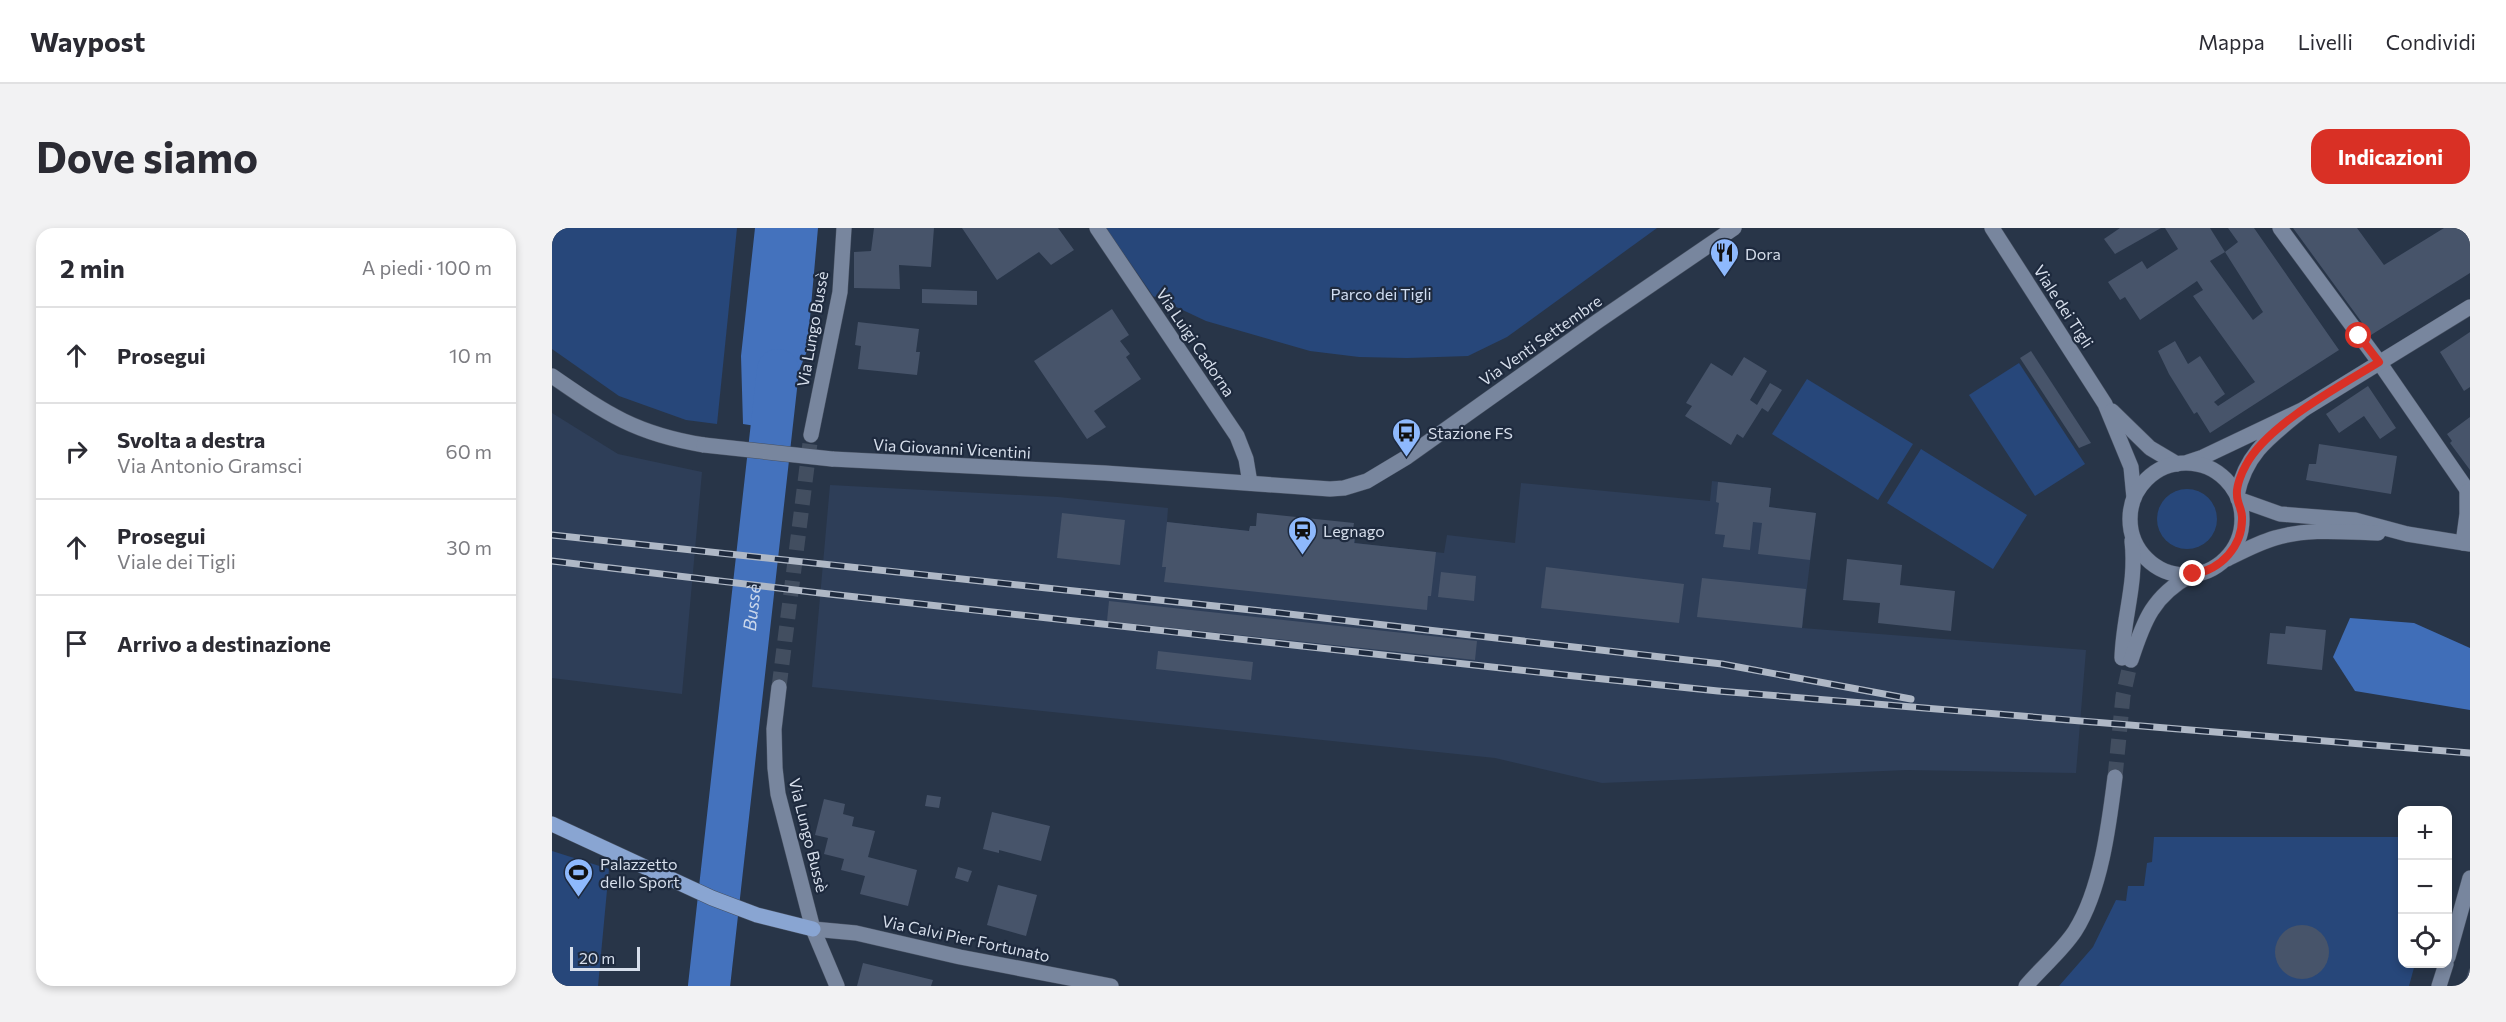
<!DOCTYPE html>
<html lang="it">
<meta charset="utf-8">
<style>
:root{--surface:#fff;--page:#f2f2f3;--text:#2b2b33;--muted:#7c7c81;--line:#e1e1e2;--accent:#d93025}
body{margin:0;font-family:Commissioner,sans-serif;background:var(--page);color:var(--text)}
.controls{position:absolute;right:18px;bottom:18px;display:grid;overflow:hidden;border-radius:12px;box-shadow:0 3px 9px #0003}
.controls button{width:54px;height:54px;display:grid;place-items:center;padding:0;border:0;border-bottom:2px solid var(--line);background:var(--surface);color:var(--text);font:30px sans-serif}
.scale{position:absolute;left:18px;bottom:15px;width:70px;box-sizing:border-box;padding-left:6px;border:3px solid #d6deeb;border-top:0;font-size:16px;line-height:21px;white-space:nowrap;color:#d6deeb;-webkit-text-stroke:4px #1e2a3e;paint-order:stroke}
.stop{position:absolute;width:18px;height:18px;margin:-14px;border:4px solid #d93025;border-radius:50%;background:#fff}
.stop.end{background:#d93025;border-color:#fff;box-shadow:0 2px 6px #0008}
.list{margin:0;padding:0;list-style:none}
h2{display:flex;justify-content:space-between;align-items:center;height:78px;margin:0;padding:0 24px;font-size:26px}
h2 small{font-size:20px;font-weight:400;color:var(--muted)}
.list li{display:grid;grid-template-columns:39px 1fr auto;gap:18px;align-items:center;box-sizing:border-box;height:96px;padding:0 24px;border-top:2px solid var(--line)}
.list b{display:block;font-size:22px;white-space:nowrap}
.list p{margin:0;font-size:20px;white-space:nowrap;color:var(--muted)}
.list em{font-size:20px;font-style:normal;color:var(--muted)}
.icon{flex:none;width:33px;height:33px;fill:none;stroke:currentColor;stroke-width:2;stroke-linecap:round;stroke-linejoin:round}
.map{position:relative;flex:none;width:1918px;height:758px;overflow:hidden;border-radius:18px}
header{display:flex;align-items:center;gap:36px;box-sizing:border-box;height:84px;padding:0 30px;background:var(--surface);border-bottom:2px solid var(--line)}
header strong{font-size:28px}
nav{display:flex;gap:33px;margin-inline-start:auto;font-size:21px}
.intro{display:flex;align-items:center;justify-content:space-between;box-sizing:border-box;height:144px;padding:0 36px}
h1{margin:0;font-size:42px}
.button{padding:15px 27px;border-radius:18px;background:var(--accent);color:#fff;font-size:21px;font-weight:700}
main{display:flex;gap:36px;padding:0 36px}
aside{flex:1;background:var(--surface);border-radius:18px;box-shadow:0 3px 9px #0003}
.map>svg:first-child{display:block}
.built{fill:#2e3e58}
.green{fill:#27477a}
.forest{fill:#406eb8}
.water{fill:#4472bd}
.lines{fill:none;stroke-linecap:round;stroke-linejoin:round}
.river{stroke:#4472bd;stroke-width:42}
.building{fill:#47546a}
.minor-tunnel{stroke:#424e60;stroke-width:15;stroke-dasharray:15 8;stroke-linecap:butt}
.minor-casing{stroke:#485263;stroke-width:16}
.major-casing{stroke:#485263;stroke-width:16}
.minor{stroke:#78869e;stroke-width:15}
.major{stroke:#89a5d2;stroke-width:15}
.rail-casing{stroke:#afb8c6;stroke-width:7}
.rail{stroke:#1e2a3e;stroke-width:4.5;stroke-dasharray:14;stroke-linecap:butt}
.minor-bridge-casing{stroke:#485263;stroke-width:16;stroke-linecap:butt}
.minor-bridge{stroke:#78869e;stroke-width:15}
.route{stroke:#d93025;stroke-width:8}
.labels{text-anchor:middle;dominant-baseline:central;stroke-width:4.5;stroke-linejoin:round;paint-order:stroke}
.poi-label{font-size:16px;fill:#d6deeb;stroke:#1e2a3e;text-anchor:start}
.park-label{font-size:16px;fill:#d2dff4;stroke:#1e2a3e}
.street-label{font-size:16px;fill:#d6deeb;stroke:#1e2a3e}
.water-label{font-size:18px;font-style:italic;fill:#cad7eb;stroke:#1e2a3e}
</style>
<header>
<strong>Waypost</strong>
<nav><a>Mappa</a><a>Livelli</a><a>Condividi</a></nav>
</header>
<div class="intro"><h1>Dove siamo</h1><a class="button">Indicazioni</a></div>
<main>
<aside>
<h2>2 min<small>A piedi · 100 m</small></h2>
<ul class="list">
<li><svg class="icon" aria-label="ahead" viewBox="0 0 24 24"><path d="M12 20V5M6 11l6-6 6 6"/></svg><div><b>Prosegui</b></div><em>10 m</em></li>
<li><svg class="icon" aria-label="right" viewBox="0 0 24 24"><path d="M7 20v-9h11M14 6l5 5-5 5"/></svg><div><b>Svolta a destra</b><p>Via Antonio Gramsci</p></div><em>60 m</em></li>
<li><svg class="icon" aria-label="ahead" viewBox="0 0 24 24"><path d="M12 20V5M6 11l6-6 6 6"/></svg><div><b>Prosegui</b><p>Viale dei Tigli</p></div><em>30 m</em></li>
<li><svg class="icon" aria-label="arrive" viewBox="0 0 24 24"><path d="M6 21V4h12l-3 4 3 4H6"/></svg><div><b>Arrivo a destinazione</b></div></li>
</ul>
</aside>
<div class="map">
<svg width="1918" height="758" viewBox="0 0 1918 758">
<rect width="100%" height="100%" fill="#283548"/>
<g class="built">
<path d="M 0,185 L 66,226 L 150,244 L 130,466 L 0,450 Z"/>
<path d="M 1160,253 L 1219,260 L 1217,279 L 1264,285 L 1250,400 L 1534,422 L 1524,545 L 1355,542 L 1050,555 L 943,530 L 260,459 L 278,257 L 506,269 L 616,280 L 615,294 L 697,303 L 698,298 L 800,308 L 803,309 L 803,315 L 892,325 L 895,307 L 963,315 L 969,255 L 1158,273 Z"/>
</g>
<g class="green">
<path d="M 0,0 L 185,0 L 165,196 L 134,192 L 67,168 L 0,121 Z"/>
<path d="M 554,0 L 1105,0 L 955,109 L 916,128 L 855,130 L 807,129 L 758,123 L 654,93 L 601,68 Z"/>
<path d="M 1467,135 L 1533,236 L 1483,268 L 1417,167 Z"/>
<path d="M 1255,151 L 1361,216 L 1326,272 L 1220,206 Z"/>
<path d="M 1369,221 L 1475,287 L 1441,341 L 1335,275 Z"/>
<circle cx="1635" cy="291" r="30"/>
<path d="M 1602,609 L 1850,609 L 1850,736 L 1863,736 L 1857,758 L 1507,758 L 1541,719 L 1564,672 L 1574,673 L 1576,658 L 1592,658 L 1595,635 L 1600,634 Z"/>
<path d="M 0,623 L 57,641 L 46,758 L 0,758 Z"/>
</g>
<path class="forest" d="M 1798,390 L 1862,395 L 1918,420 L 1918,482 L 1803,463 L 1781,429 Z"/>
<path class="water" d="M 203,0 L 266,0 L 255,123 L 244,150 L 237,203 L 191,196 L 189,128 Z"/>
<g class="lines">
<path class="river" id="s1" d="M 157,758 L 226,142"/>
</g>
<g class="building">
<path d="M 322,0 L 382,0 L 379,39 L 347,37 L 348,61 L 302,60 L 302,24 L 319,23 Z"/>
<path d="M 410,0 L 506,0 L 522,22 L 499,37 L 487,24 L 445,52 Z"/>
<path d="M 1568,0 L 1609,0 L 1563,26 L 1552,11 Z"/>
<path d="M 1613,0 L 1658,0 L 1673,24 L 1658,33 L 1701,92 L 1711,84 L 1673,24 L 1686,14 L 1676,0 L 1702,0 L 1787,122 L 1658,205 L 1645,184 L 1642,186 L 1617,146 L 1606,123 L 1623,113 L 1636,136 L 1648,128 L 1673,166 L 1662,174 L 1666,178 L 1703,154 L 1641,68 L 1651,62 L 1645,53 L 1588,92 L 1573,69 L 1568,72 L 1556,54 L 1590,33 L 1595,41 L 1626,21 Z"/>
<path d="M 1741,0 L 1805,0 L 1832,37 L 1892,0 L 1918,0 L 1918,45 L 1819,107 Z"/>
<path d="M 370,61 L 425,63 L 425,77 L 370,75 Z"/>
<path d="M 560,81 L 577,107 L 568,113 L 578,126 L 574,129 L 589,151 L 542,183 L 554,199 L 535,211 L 482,133 Z"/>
<path d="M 306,94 L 367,101 L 364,124 L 368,124 L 365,147 L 306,141 L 309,118 L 303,117 Z"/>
<path d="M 1918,104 L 1918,159 L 1912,163 L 1888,124 Z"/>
<path d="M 1479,123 L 1539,215 L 1527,220 L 1468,130 Z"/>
<path d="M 1192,129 L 1215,143 L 1198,172 L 1205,177 L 1218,155 L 1230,162 L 1216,184 L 1210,180 L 1191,210 L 1185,206 L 1179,217 L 1133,188 L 1140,178 L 1134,175 L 1159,135 L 1180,148 Z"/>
<path d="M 1816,158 L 1844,200 L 1828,211 L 1812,188 L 1787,205 L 1774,186 Z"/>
<path d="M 1918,189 L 1918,242 L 1898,215 L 1900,213 L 1895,206 Z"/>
<path d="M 1767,216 L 1845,228 L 1839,266 L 1754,252 L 1757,236 L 1764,236 Z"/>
<path d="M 1166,254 L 1219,260 L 1217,279 L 1264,285 L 1258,332 L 1206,326 L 1210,295 L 1201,294 L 1198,322 L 1171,319 L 1173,307 L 1163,306 L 1167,275 L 1164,274 Z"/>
<path d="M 510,285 L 573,292 L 568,337 L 505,330 Z"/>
<path d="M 705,285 L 802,295 L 800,308 L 803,309 L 802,315 L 884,324 L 879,368 L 876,368 L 875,382 L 612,354 L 614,339 L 610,339 L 615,294 L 697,303 L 698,298 L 704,298 Z"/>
<path d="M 1295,331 L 1350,337 L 1348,357 L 1403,363 L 1399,403 L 1326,395 L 1328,375 L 1291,372 Z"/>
<path d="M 994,339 L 1132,356 L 1127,395 L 989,380 Z"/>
<path d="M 889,344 L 924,348 L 922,373 L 886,369 Z"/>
<path d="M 1150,350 L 1254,361 L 1250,400 L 1145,389 Z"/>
<path d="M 557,373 L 925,413 L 923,432 L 555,393 Z"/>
<path d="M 1734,398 L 1774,402 L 1770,442 L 1715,436 L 1718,405 L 1733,406 Z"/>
<path d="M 606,423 L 701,434 L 699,452 L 604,441 Z"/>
<path d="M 375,567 L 389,569 L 387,580 L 373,578 Z"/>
<path d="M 272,571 L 293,576 L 291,586 L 302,589 L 300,598 L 323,603 L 316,629 L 365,642 L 356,678 L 308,666 L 313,648 L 289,642 L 292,631 L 272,626 L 276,610 L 263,607 Z"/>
<path d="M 440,584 L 498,598 L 489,633 L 447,622 L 447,625 L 431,621 Z"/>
<path d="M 406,639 L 420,643 L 416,654 L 403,650 Z"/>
<path d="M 446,657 L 485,667 L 474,708 L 435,697 Z"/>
<circle cx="1750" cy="724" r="27"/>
<path d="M 311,735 L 381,752 L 379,758 L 305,758 Z"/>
<path d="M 1917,741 L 1918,758 L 1912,758 Z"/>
</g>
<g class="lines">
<g class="minor-tunnel">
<path d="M 227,459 L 259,207"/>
<path d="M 1563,549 L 1571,468 L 1579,432"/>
</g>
<defs>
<g id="minor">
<path d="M 545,0 L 685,208 L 694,231 L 698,255"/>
<path d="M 1440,0 L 1553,176 L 1579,239 L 1582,270"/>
<path d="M 1728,0 L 1827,134 L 1918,266"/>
<path d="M 0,148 C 55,186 84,206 152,217"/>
<path d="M 1752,181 L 1918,79"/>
<path d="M 1560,183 L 1598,220 L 1625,236"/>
<path d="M 259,207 L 288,64 L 292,0"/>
<path d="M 280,231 L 553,245 L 778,261 L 792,260 L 815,253 L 855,229 L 1046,93 L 1182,0"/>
<path d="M 1636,234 L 1651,229 L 1752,181 C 1719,208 1694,224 1685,267"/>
<circle cx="1634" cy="291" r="56"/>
<path d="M 1686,271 L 1728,286 L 1803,292 L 1855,306 L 1918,316"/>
<path d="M 1911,315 L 1915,286 L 1915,264"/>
<path d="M 1675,331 C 1691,323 1706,315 1723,310 C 1756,300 1792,304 1826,305"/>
<path d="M 1570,430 C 1571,389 1585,356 1580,313"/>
<path d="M 1579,432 C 1592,392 1601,368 1639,347"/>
<path d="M 227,459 L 222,501 L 223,540 L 226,566 L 261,701 L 285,758"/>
<path d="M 261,701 L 304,705 L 408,729 L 559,758"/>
<path d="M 1896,729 L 1918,650"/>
<path d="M 1474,758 C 1489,740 1510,723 1523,703 C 1549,662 1557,597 1563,549"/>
<path d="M 1887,758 L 1894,736"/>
</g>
<path id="major" d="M 0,596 L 160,670 L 205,687 L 261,701"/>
</defs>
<use href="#minor" class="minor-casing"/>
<use href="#major" class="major-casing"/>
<use href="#minor" class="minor"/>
<use href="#major" class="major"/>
<defs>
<g id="rail">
<path d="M 0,307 L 728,385 L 1170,436 L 1359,471"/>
<path d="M 0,333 L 268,365 L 1013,447 L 1166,463 L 1918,525"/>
</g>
</defs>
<use href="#rail" class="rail-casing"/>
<use href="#rail" class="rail"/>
<defs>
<path id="minor-bridge" d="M 152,217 L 280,231"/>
</defs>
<use href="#minor-bridge" class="minor-bridge-casing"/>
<use href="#minor-bridge" class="minor-bridge"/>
</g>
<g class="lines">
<path class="route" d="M 1641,346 C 1669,342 1691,318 1690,289 C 1690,281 1685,275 1685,267 C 1684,258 1690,244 1694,237 C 1715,197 1788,158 1827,134 L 1807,108"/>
</g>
<defs>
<symbol id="restaurant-pin" viewBox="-11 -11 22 30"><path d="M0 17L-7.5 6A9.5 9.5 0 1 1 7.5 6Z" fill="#8eb9fd" stroke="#1e2a3e"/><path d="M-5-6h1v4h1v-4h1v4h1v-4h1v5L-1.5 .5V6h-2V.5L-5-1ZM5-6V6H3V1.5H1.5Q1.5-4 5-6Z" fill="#111"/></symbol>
<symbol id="bus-pin" viewBox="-11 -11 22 30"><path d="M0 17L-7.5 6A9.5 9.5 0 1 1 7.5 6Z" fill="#8eb9fd" stroke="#1e2a3e"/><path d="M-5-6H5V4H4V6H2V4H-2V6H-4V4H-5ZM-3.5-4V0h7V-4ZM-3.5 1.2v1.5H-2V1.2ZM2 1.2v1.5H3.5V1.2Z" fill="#111"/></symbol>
<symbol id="station-pin" viewBox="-11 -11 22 30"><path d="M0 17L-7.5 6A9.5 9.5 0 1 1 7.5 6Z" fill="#8eb9fd" stroke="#1e2a3e"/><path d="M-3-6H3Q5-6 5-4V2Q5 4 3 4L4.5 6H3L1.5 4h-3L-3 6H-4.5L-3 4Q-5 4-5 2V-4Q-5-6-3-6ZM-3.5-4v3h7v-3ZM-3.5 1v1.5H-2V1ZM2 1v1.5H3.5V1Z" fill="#111"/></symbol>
<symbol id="stadium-pin" viewBox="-11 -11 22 30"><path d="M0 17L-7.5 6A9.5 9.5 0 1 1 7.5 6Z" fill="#8eb9fd" stroke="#1e2a3e"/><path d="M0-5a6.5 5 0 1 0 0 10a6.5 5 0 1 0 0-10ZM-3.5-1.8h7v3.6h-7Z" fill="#111"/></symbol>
</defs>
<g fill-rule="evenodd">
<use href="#restaurant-pin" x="1156" y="8" width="33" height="45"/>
<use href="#bus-pin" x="838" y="188" width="33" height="45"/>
<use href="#station-pin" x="734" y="286" width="33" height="45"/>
<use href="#stadium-pin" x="10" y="628" width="33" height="45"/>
</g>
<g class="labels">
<g class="poi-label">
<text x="1193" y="25">Dora</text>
<text x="876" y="204">Stazione FS</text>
<text x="771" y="302">Legnago</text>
<text x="48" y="635">Palazzetto<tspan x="48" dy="18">dello Sport</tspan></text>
</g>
<g class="park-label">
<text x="829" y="65">Parco dei Tigli</text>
</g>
<g class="street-label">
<text transform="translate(1512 78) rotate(57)">Viale dei Tigli</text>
<text transform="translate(260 101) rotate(-80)">Via Lungo Bussè</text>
<text transform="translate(988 112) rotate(-35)">Via Venti Settembre</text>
<text transform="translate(644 114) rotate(56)">Via Luigi Cadorna</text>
<text transform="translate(400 220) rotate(3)">Via Giovanni Vicentini</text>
<text transform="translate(257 607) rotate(76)">Via Lungo Bussè</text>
<text transform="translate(414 710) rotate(12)">Via Calvi Pier Fortunato</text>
</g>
<g class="water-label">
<text stroke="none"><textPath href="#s1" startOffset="381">Bussè</textPath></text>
</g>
</g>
</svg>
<div class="controls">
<button>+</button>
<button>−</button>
<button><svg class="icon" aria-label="locate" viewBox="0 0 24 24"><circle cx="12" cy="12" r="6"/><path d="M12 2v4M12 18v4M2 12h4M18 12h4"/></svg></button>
</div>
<div class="scale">20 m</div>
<div class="stop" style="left:1807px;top:108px"></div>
<div class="stop end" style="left:1641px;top:346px"></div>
</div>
</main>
